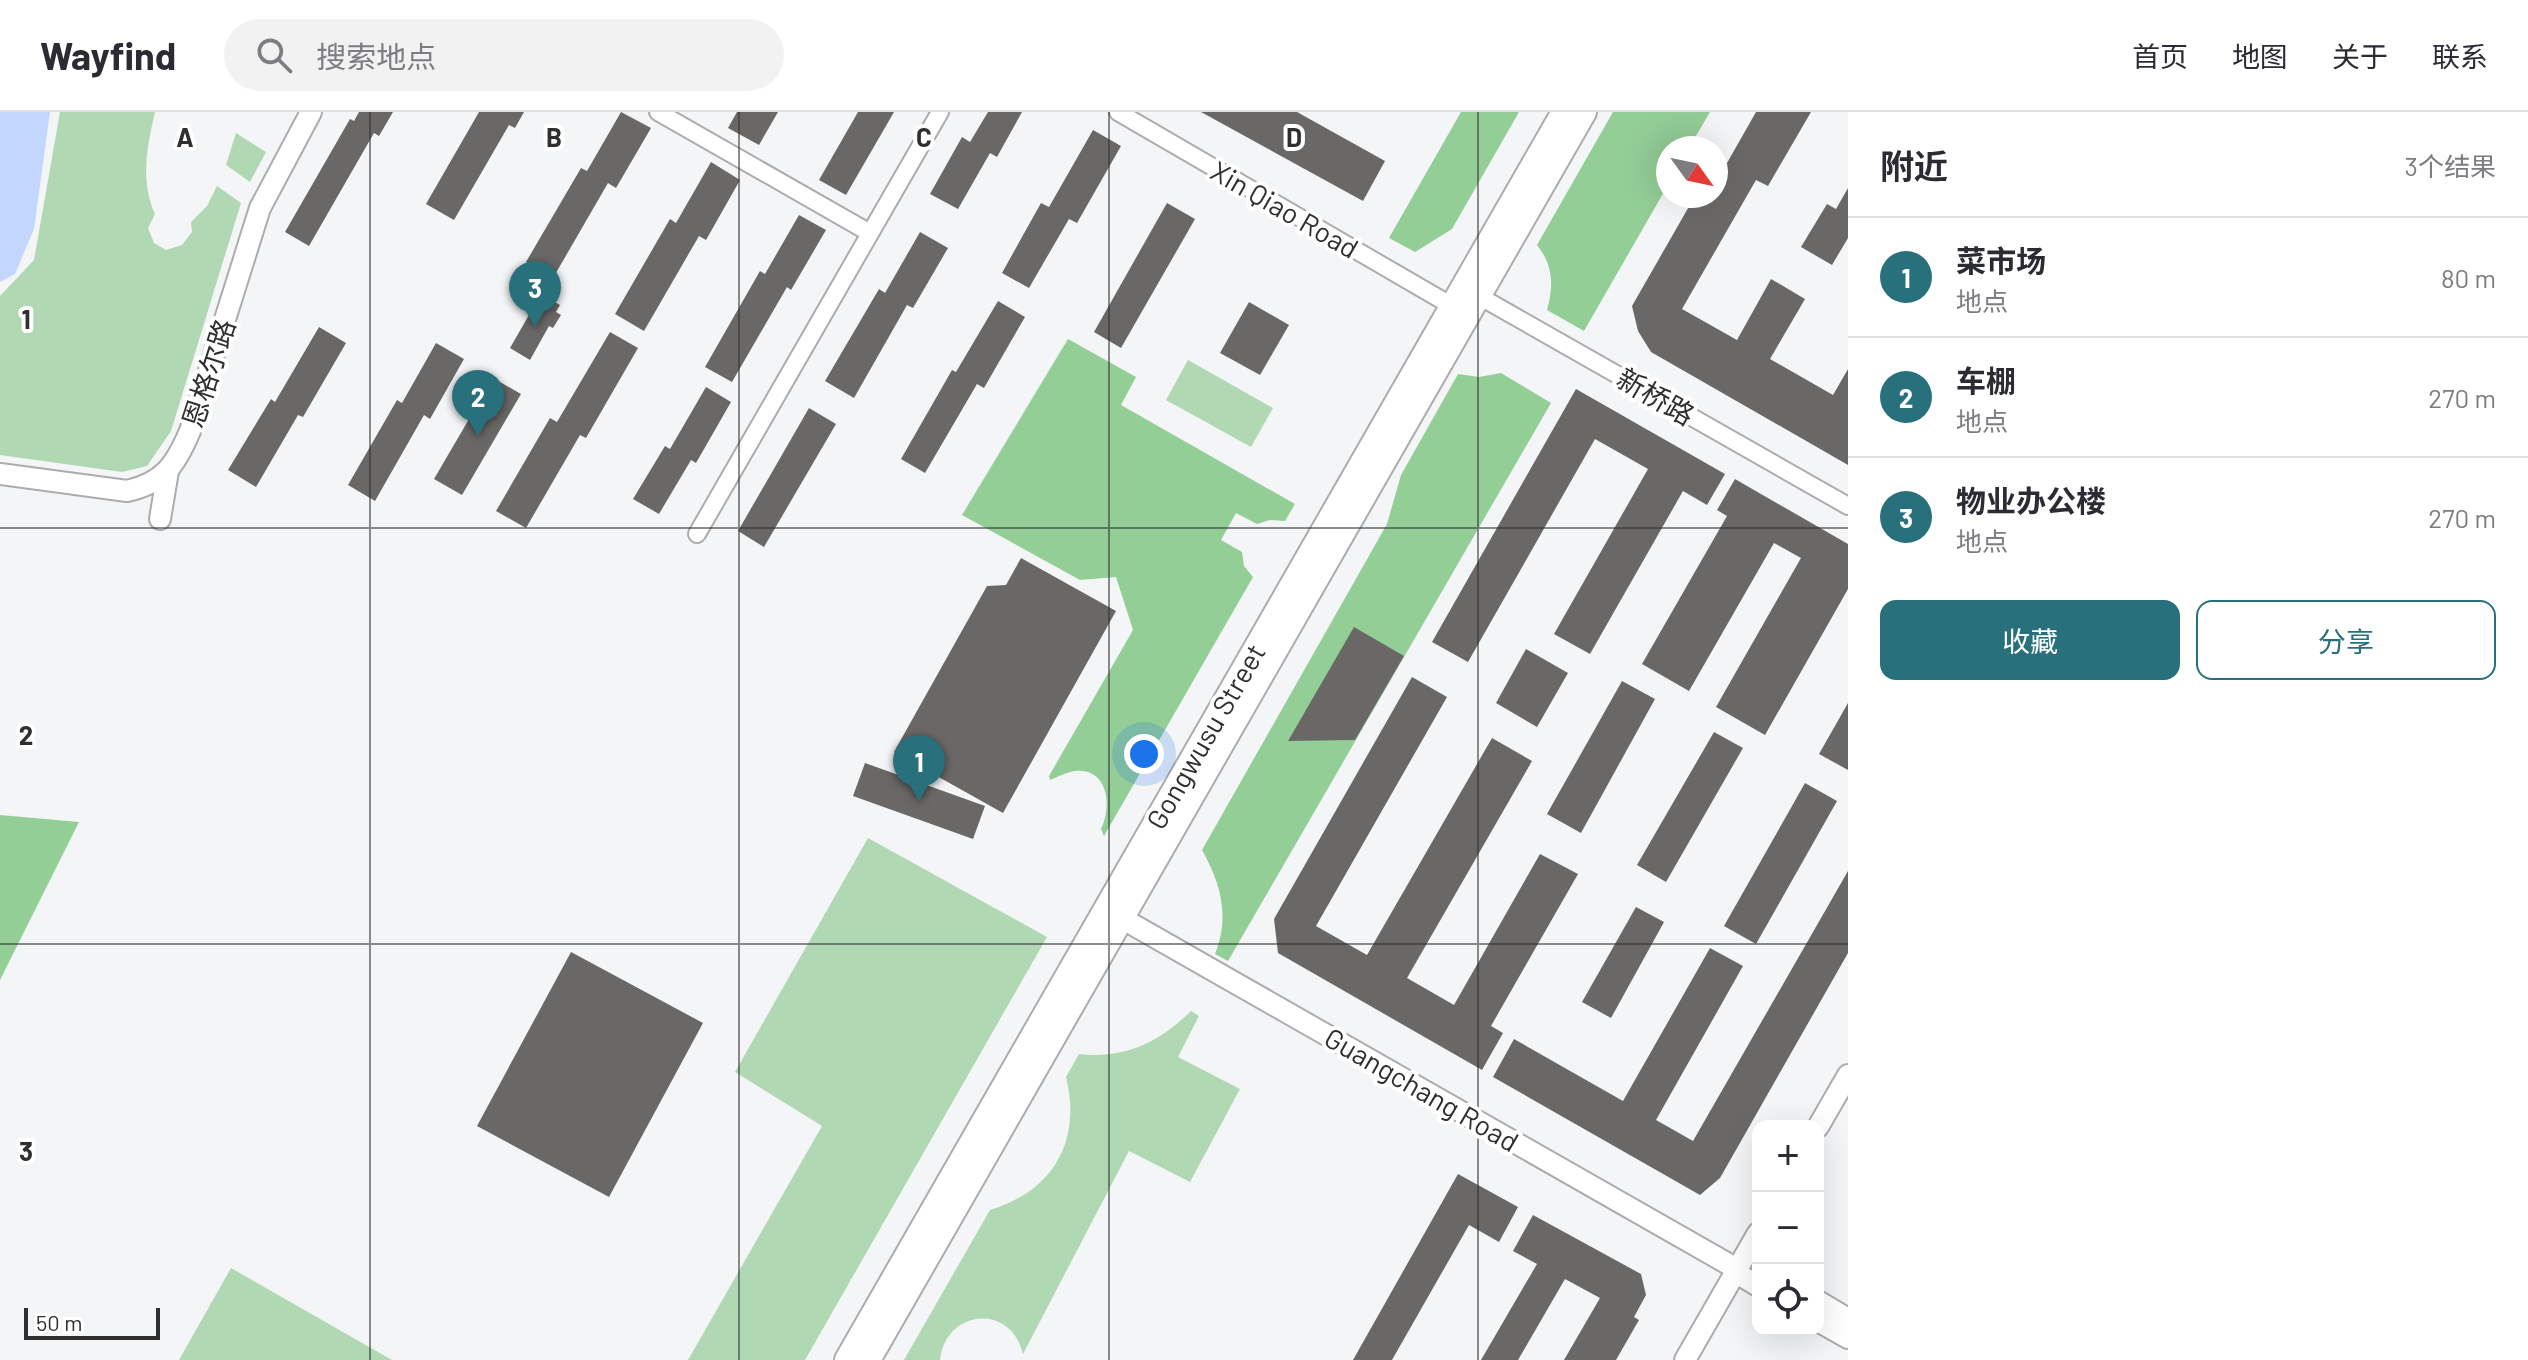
<!DOCTYPE html>
<html lang="zh">
<meta charset="utf-8">
<style>
:root{--surface:#fff;--page:#f2f2f3;--text:#2b2b33;--muted:#7c7c81;--line:#e1e1e2;--accent:#29707d}
body{margin:0;font-family:Barlow,"Noto Sans SC",sans-serif;background:var(--page);color:var(--text)}
.controls{position:absolute;right:24px;bottom:24px;display:grid;overflow:hidden;border-radius:16px;box-shadow:0 8px 32px #0002}
.controls button{width:72px;height:72px;display:grid;place-items:center;padding:0;border:0;border-bottom:2px solid var(--line);background:var(--surface);color:var(--text);font:40px sans-serif}
.compass{position:absolute;left:1656px;top:24px;width:72px;height:72px;border-radius:50%;background:var(--surface);box-shadow:0 8px 32px #0002;rotate:123deg}
.scale{position:absolute;left:24px;bottom:20px;width:136px;box-sizing:border-box;padding-left:8px;border:4px solid #2f2f30;border-top:0;font-size:22px;line-height:28px;white-space:nowrap;color:#2f2f30;-webkit-text-stroke:6px #fff;paint-order:stroke}
.you{position:absolute;left:1144px;top:642px;width:28px;height:28px;margin:-20px;border:6px solid #fff;border-radius:50%;background:#1a73e8;box-shadow:0 0 0 12px #1a73e833}
.badge{display:grid;place-items:center;width:52px;height:52px;border-radius:50%;background:var(--accent);color:#fff;font-size:26px;font-weight:700}
.pin{position:absolute;translate:-50% -66px;filter:drop-shadow(0 2px 4px #0008)}
.pin::after{content:'';position:absolute;top:42px;width:28px;height:24px;background:inherit;clip-path:polygon(0 0,100% 0,50% 100%)}
.list{margin:0;padding:0;list-style:none}
h2{display:flex;justify-content:space-between;align-items:center;height:104px;margin:0;padding:0 32px;font-size:34px}
h2 small{font-size:26px;font-weight:400;color:var(--muted)}
.list li{display:grid;grid-template-columns:52px 1fr auto;gap:24px;align-items:center;box-sizing:border-box;height:120px;padding:0 32px;border-top:2px solid var(--line)}
.list b{display:block;font-size:30px;white-space:nowrap}
.list p{margin:0;font-size:26px;white-space:nowrap;color:var(--muted)}
.list em{font-size:26px;font-style:normal;color:var(--muted)}
.actions{display:flex;gap:16px;padding:24px 32px}
.actions a{flex:1;padding:18px 0;border:2px solid var(--accent);border-radius:16px;text-align:center;font-size:28px;color:var(--accent)}
.actions .main{background:var(--accent);color:#fff}
.icon{flex:none;width:44px;height:44px;fill:none;stroke:currentColor;stroke-width:2;stroke-linecap:round;stroke-linejoin:round}
.map{position:relative;flex:none;width:1848px;height:1248px;overflow:hidden}
header{display:flex;align-items:center;gap:48px;box-sizing:border-box;height:112px;padding:0 40px;background:var(--surface);border-bottom:2px solid var(--line)}
header strong{font-size:38px}
nav{display:flex;gap:44px;margin-inline-start:auto;font-size:28px}
.search{width:560px;height:72px;background:var(--page);display:flex;align-items:center;gap:20px;box-sizing:border-box;padding:0 28px;border-radius:44px;color:var(--muted);font-size:30px}
main{display:flex}
aside{flex:1;background:var(--surface)}
.map>svg:first-child{display:block}
.green{fill:#b0d8b2}
.forest{fill:#94ce97}
.water{fill:#c3d7fe}
.building{fill:#6a6867}
.lines{fill:none;stroke-linecap:round;stroke-linejoin:round}
.minor-casing{stroke:#acacae;stroke-width:20}
.tertiary-casing{stroke:#acacae;stroke-width:24}
.secondary-casing{stroke:#acacae;stroke-width:28}
.minor{stroke:#fff;stroke-width:16}
.tertiary{stroke:#fff;stroke-width:20}
.secondary{stroke:#fff;stroke-width:24}
.grid{fill:none;stroke:#2f2f30;stroke-width:2;stroke-opacity:0.55}
.labels{text-anchor:middle;dominant-baseline:central;stroke-width:8;stroke-linejoin:round;paint-order:stroke}
.street-label{font-size:28px;fill:#2f2f30;stroke:#fff}
.grid-label{font-size:26px;text-anchor:middle;font-weight:bold;fill:#2f2f30;stroke:#fff;stroke-width:8;stroke-linejoin:round;paint-order:stroke}
</style>
<header>
<strong>Wayfind</strong>
<div class="search"><svg class="icon" aria-label="search" viewBox="0 0 24 24"><circle cx="10" cy="10" r="6"/><path d="M15 15l6 6"/></svg>搜索地点</div>
<nav><a>首页</a><a>地图</a><a>关于</a><a>联系</a></nav>
</header>
<main>
<div class="map">
<svg width="1848" height="1248" viewBox="0 0 1848 1248">
<rect width="100%" height="100%" fill="#f4f5f7"/>
<g class="green">
<path d="M 60,0 L 155,0 C 147,35 140,69 155,102 L 148,116 L 154,131 L 166,138 L 182,133 L 192,120 L 191,110 L 207,94 L 217,74 L 241,91 L 171,319 L 147,354 L 122,360 L 0,343 L 0,184 L 34,148 Z"/>
<path d="M 236,21 L 266,40 L 250,70 L 226,53 Z"/>
<path d="M 1188,248 L 1273,296 L 1251,335 L 1166,288 Z"/>
<path d="M 868,726 L 1047,825 L 805,1248 L 688,1248 L 822,1014 L 735,960 Z"/>
<path d="M 1191,899 L 1199,904 L 1178,945 L 1240,977 L 1190,1070 L 1129,1039 L 1023,1242 C 1011,1191 946,1197 940,1248 L 904,1248 L 990,1098 C 1053,1079 1082,1029 1066,965 L 1079,942 C 1124,947 1159,931 1191,899 Z"/>
<path d="M 231,1156 L 392,1248 L 179,1248 Z"/>
</g>
<g class="forest">
<path d="M 1461,0 L 1519,0 L 1452,117 L 1415,140 L 1389,126 Z"/>
<path d="M 1613,0 L 1710,0 L 1689,36 L 1668,36 L 1668,73 L 1584,219 L 1547,198 C 1554,173 1553,153 1537,133 Z"/>
<path d="M 1068,227 L 1136,265 L 1121,293 L 1295,392 L 1285,409 L 1270,408 L 1257,412 L 1236,401 L 1221,428 L 1242,440 L 1244,454 L 1253,465 L 1104,724 L 1101,717 C 1112,695 1109,656 1075,659 C 1067,660 1058,665 1050,668 L 1049,664 L 1133,518 L 1116,465 L 1080,468 L 962,403 Z"/>
<path d="M 1501,261 L 1551,291 L 1228,849 L 1215,842 C 1230,804 1221,772 1202,738 L 1387,412 L 1401,363 L 1458,262 L 1479,265 Z"/>
<path d="M 0,703 L 79,710 L 0,868 Z"/>
</g>
<path class="water" d="M 0,0 L 50,0 L 34,117 L 15,162 L 0,170 Z"/>
<g class="building">
<path d="M 359,0 L 393,0 L 379,24 L 374,21 L 309,134 L 285,120 L 350,7 L 354,9 Z"/>
<path d="M 479,0 L 524,0 L 515,16 L 509,13 L 454,108 L 426,92 Z"/>
<path d="M 621,0 L 651,16 L 616,76 L 608,71 L 553,166 L 526,150 L 581,56 L 587,59 Z"/>
<path d="M 737,0 L 778,0 L 759,33 L 728,16 Z"/>
<path d="M 858,0 L 894,0 L 846,83 L 819,68 Z"/>
<path d="M 988,0 L 1022,0 L 997,45 L 990,41 L 958,97 L 930,82 L 962,25 L 970,30 Z"/>
<path d="M 1201,0 L 1297,0 L 1385,49 L 1363,89 Z"/>
<path d="M 1756,0 L 1811,0 L 1768,74 L 1756,68 L 1682,197 L 1737,228 L 1771,167 L 1805,187 L 1770,247 L 1833,283 L 1848,257 L 1848,353 L 1651,240 L 1638,219 L 1632,194 L 1695,84 L 1716,84 L 1716,45 L 1727,51 Z"/>
<path d="M 1093,18 L 1121,34 L 1077,111 L 1069,107 L 1029,176 L 1002,161 L 1041,91 L 1049,95 Z"/>
<path d="M 711,50 L 740,68 L 706,128 L 699,124 L 644,219 L 615,202 L 670,107 L 676,111 Z"/>
<path d="M 1848,76 L 1848,126 L 1832,153 L 1801,135 L 1827,92 L 1836,97 Z"/>
<path d="M 1167,91 L 1195,107 L 1121,236 L 1094,220 Z"/>
<path d="M 799,103 L 826,118 L 791,178 L 787,175 L 732,270 L 705,255 L 760,159 L 765,162 Z"/>
<path d="M 920,120 L 948,136 L 913,196 L 907,193 L 854,286 L 825,269 L 879,177 L 885,181 Z"/>
<path d="M 541,182 L 560,193 L 556,200 L 561,203 L 553,216 L 549,214 L 530,248 L 510,236 Z"/>
<path d="M 998,189 L 1025,205 L 984,276 L 977,272 L 925,361 L 901,347 L 952,258 L 956,260 Z"/>
<path d="M 1249,190 L 1289,213 L 1260,263 L 1220,241 Z"/>
<path d="M 319,215 L 346,231 L 303,305 L 298,303 L 256,375 L 228,358 L 271,287 L 275,290 Z"/>
<path d="M 610,220 L 638,236 L 586,326 L 580,323 L 526,416 L 496,399 L 550,306 L 557,310 Z"/>
<path d="M 436,231 L 464,247 L 430,307 L 424,303 L 375,389 L 348,373 L 397,288 L 402,291 Z"/>
<path d="M 493,266 L 521,282 L 462,383 L 434,367 Z"/>
<path d="M 706,275 L 731,290 L 696,351 L 691,348 L 659,402 L 633,387 L 665,334 L 670,337 Z"/>
<path d="M 1576,277 L 1725,362 L 1707,393 L 1683,379 L 1590,542 L 1554,522 L 1648,357 L 1595,327 L 1468,550 L 1432,530 Z"/>
<path d="M 809,296 L 836,312 L 764,435 L 738,419 Z"/>
<path d="M 1735,367 L 1848,432 L 1848,477 L 1765,623 L 1716,595 L 1801,446 L 1774,431 L 1689,579 L 1642,552 L 1727,404 L 1717,398 Z"/>
<path d="M 1021,446 L 1116,499 L 1003,701 L 894,640 L 987,474 L 1006,473 Z"/>
<path d="M 1354,515 L 1404,544 L 1355,628 L 1288,629 Z"/>
<path d="M 1526,537 L 1568,561 L 1537,615 L 1496,591 Z"/>
<path d="M 1412,565 L 1447,585 L 1316,814 L 1367,843 L 1492,626 L 1532,649 L 1407,866 L 1454,893 L 1540,742 L 1578,762 L 1491,914 L 1503,921 L 1482,958 L 1278,841 L 1274,807 Z"/>
<path d="M 1622,569 L 1655,587 L 1581,721 L 1547,702 Z"/>
<path d="M 1848,591 L 1848,658 L 1819,642 Z"/>
<path d="M 1714,620 L 1743,636 L 1666,770 L 1637,753 Z"/>
<path d="M 865,651 L 985,694 L 973,727 L 853,684 Z"/>
<path d="M 1805,671 L 1837,689 L 1756,832 L 1724,814 Z"/>
<path d="M 1848,759 L 1848,841 L 1720,1066 L 1700,1083 L 1493,965 L 1514,927 L 1623,989 L 1710,836 L 1743,854 L 1656,1008 L 1693,1029 Z"/>
<path d="M 1636,795 L 1664,810 L 1611,906 L 1582,890 Z"/>
<path d="M 571,840 L 703,911 L 609,1085 L 477,1014 Z"/>
<path d="M 1458,1062 L 1518,1095 L 1499,1130 L 1469,1113 L 1392,1248 L 1353,1248 Z"/>
<path d="M 1533,1103 L 1641,1162 L 1646,1183 L 1634,1205 L 1639,1208 L 1616,1248 L 1564,1248 L 1600,1186 L 1565,1167 L 1518,1248 L 1481,1248 L 1537,1152 L 1513,1139 Z"/>
</g>
<g class="lines">
<defs>
<g id="minor">
<path d="M 658,0 L 870,121"/>
<path d="M 1118,0 L 1452,194"/>
<path d="M 1470,179 L 1848,394"/>
<path d="M 697,422 L 940,0"/>
</g>
<g id="tertiary">
<path d="M 0,362 L 127,379 C 164,371 176,352 190,319 L 260,96 L 311,0"/>
<path d="M 160,407 L 168,359"/>
<path d="M 1109,799 L 1737,1157"/>
<path d="M 1818,1015 L 1848,963"/>
<path d="M 1735,1160 L 1758,1174"/>
<path d="M 1818,1189 L 1848,1207"/>
<path d="M 1818,1209 L 1848,1226"/>
<path d="M 1685,1248 L 1758,1121"/>
</g>
<g id="secondary">
<path d="M 847,1248 L 1564,0"/>
<path d="M 868,1248 L 1584,0"/>
</g>
</defs>
<use href="#minor" class="minor-casing"/>
<use href="#tertiary" class="tertiary-casing"/>
<use href="#secondary" class="secondary-casing"/>
<use href="#minor" class="minor"/>
<use href="#tertiary" class="tertiary"/>
<use href="#secondary" class="secondary"/>
</g>
<path class="grid" d="M 370,0 L 370,1248M 739,0 L 739,1248M 1109,0 L 1109,1248M 1478,0 L 1478,1248M 0,416 L 1848,416M 0,832 L 1848,832"/>
<g class="labels">
<g class="street-label">
<text transform="translate(1285 97) rotate(30)">Xin Qiao Road</text>
<text transform="translate(208 261) rotate(-72)">恩格尔路</text>
<text transform="translate(1656 284) rotate(30)">新桥路</text>
<text transform="translate(1205 624) rotate(-60)">Gongwusu Street</text>
<text transform="translate(1422 977) rotate(30)">Guangchang Road</text>
</g>
</g>
<g class="grid-label">
<text x="185" y="35">A</text>
<text x="554" y="35">B</text>
<text x="924" y="35">C</text>
<text x="1294" y="35">D</text>
<text x="26" y="217">1</text>
<text x="26" y="633">2</text>
<text x="26" y="1049">3</text>
</g>
</svg>
<div class="controls">
<button>+</button>
<button>−</button>
<button><svg class="icon" aria-label="locate" viewBox="0 0 24 24"><circle cx="12" cy="12" r="6"/><path d="M12 2v4M12 18v4M2 12h4M18 12h4"/></svg></button>
</div>
<svg class="compass" viewBox="-18 -18 36 36"><path d="M0-13l5 13h-10z" fill="#e53935"/><path d="M0 13l5-13h-10z" fill="#7c7c81"/></svg>
<div class="scale">50 m</div>
<div class="you"></div>
<div class="pin badge" style="left:919px;top:689px">1</div>
<div class="pin badge" style="left:478px;top:324px">2</div>
<div class="pin badge" style="left:535px;top:215px">3</div>
</div>
<aside>
<h2>附近<small>3个结果</small></h2>
<ul class="list">
<li><span class="badge">1</span><div><b>菜市场</b><p>地点</p></div><em>80 m</em></li>
<li><span class="badge">2</span><div><b>车棚</b><p>地点</p></div><em>270 m</em></li>
<li><span class="badge">3</span><div><b>物业办公楼</b><p>地点</p></div><em>270 m</em></li>
</ul>
<div class="actions"><a class="main">收藏</a><a>分享</a></div>
</aside>
</main>
